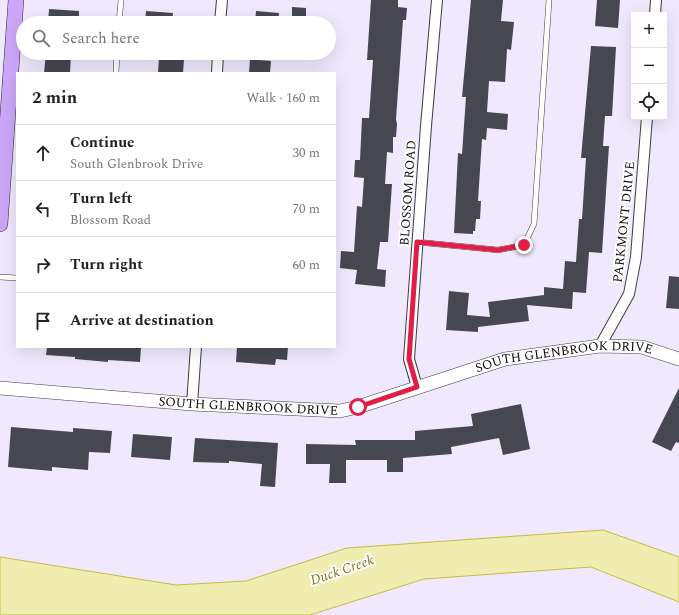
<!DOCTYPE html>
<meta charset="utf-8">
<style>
:root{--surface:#fff;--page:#f2f2f2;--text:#222;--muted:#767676;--line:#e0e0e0}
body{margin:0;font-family:Spectral,serif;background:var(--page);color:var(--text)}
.controls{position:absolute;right:12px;top:12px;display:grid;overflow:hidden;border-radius:0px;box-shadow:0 4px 16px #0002}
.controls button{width:36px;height:36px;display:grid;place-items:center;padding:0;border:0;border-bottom:1px solid var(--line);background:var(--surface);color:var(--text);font:20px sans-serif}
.stop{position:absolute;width:12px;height:12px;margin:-9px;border:3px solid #e11d48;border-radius:50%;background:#fff}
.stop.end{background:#e11d48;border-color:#fff;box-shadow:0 1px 4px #0008}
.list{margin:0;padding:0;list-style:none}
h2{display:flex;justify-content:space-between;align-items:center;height:52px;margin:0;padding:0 16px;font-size:17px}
h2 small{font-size:13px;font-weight:400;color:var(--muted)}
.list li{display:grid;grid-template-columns:26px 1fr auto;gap:12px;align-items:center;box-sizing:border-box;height:56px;padding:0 16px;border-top:1px solid var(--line)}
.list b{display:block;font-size:15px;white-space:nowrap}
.list p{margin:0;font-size:13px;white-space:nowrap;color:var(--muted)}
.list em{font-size:13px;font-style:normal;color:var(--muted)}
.icon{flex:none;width:22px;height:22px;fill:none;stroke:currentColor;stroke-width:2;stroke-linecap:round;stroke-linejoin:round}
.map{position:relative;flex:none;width:679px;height:615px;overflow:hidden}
.search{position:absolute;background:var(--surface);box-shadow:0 4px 16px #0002;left:16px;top:16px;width:320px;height:44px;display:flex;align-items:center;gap:10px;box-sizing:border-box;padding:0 14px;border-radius:22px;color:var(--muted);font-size:15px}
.panel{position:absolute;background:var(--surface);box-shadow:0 4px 16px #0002;left:16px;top:72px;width:320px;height:276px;border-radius:0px}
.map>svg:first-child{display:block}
.water{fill:#f1edb0;stroke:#c3bd3c}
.building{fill:#474751}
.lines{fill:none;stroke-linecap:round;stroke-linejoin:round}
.service-casing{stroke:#3d3d3d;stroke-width:6}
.minor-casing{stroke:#3d3d3d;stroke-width:12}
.tertiary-casing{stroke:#3d3d3d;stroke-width:14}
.secondary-casing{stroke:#2c2c2c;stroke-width:16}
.service{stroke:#fff;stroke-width:5}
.minor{stroke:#fff;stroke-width:10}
.tertiary{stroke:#fff;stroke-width:13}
.secondary{stroke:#cca7f9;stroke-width:15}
.route{stroke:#e11d48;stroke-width:5}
.labels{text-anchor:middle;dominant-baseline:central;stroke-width:4;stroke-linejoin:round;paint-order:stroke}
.street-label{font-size:13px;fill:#0a0a0a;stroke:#fff}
.water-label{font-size:14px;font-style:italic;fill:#77771b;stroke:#fff}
</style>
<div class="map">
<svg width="679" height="615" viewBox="0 0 679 615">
<rect width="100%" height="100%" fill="#f0e8fd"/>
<path class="water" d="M 603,530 L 679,557 L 679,602 L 591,567 L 424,579 L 310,615 L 0,615 L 0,557 L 176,585 L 246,581 L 347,548 Z"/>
<g class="building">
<path d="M 371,0 L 398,0 L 398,7 L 407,8 L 406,20 L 403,20 L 396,119 L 397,124 L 396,137 L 393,137 L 393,153 L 387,152 L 385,184 L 392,184 L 388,242 L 380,242 L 377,269 L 386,270 L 385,287 L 355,284 L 357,270 L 340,268 L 341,251 L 354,252 L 357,206 L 362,207 L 364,178 L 354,177 L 355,160 L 360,160 L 362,118 L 369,118 L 373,60 L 367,60 Z"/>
<path d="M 471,0 L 503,0 L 501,21 L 514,22 L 511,50 L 507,49 L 505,82 L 489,81 L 487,112 L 508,114 L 507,130 L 487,128 L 486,140 L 482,139 L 478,201 L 481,201 L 480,219 L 476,219 L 475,231 L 473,231 L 473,234 L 454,233 L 458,153 L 462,154 L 466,97 L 462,97 Z"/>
<path d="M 597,0 L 620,0 L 618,28 L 595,26 Z"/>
<path d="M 292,7 L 306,8 L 306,21 L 292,20 Z"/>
<path d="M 49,9 L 79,11 L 79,23 L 48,23 Z"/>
<path d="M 146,11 L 173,13 L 172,23 L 145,23 Z"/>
<path d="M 256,11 L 279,13 L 278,23 L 255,23 Z"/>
<path d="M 591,46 L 616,47 L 612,116 L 605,116 L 603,146 L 609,146 L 602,253 L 589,252 L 586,293 L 573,292 L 572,309 L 527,305 L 529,321 L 478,327 L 478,332 L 446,330 L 449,291 L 469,293 L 467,315 L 490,317 L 488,302 L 544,295 L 544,287 L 563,289 L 565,261 L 576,262 L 579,219 L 582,219 L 586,158 L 581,158 Z"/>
<path d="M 46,53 L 71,53 L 70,73 L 44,73 Z"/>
<path d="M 159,57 L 184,59 L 183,73 L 158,73 Z"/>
<path d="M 250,59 L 271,61 L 270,73 L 249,73 Z"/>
<path d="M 669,276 L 679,277 L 679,309 L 666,308 Z"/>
<path d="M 47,347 L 141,347 L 140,362 L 108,360 L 108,362 L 75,359 L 75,357 L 46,355 Z"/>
<path d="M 237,347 L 288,347 L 287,360 L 276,359 L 275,365 L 236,362 Z"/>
<path d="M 679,388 L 679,443 L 676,442 L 671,451 L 652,442 Z"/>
<path d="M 521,404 L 530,449 L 503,455 L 499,438 L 451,447 L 452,454 L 403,458 L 403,472 L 387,472 L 387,460 L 346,460 L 346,483 L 329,483 L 330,464 L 306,464 L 306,444 L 356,445 L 355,440 L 415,440 L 415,431 L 473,426 L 471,414 Z"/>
<path d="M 11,427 L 73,432 L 73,428 L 112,431 L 110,453 L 89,452 L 88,470 L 52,467 L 52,471 L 8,467 Z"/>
<path d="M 133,434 L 172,437 L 170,460 L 131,457 Z"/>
<path d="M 195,438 L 278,443 L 275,487 L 260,486 L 262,464 L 229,461 L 229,463 L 193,462 Z"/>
</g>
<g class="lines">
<defs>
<g id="service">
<path d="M 119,23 L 121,0"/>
<path d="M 116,73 L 117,53"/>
<path d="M 417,242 L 498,250 L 524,245 L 534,224 L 549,0"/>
<path d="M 0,277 L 17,278"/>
</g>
<g id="minor">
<path d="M 655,15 L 656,0"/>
<path d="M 220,23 L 222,0"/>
<path d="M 217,73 L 218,53"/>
<path d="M 600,346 L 629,294 L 636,257 L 647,117"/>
<path d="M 417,387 L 409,359 L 426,126 L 437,0"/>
<path d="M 192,404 L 196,347"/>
</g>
<g id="tertiary">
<path id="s1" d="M 0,388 L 192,404 L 340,411 L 358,407 L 505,359 L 600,346 L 642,347 L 679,359"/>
</g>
<path id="secondary" d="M 0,224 L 16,0"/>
</defs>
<use href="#service" class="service-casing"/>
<use href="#minor" class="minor-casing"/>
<use href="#tertiary" class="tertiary-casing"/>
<use href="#secondary" class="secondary-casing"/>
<use href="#service" class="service"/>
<use href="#minor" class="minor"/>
<use href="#tertiary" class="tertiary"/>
<use href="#secondary" class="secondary"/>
</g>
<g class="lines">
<path class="route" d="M 358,407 L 417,387 L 409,359 L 417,242 L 498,250 L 524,245"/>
</g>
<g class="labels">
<g class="street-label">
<text transform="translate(408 193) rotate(-86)">BLOSSOM ROAD</text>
<text transform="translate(624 222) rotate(-84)">PARKMONT DRIVE</text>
<text stroke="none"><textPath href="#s1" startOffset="573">SOUTH GLENBROOK DRIVE</textPath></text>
<text stroke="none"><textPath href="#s1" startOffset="249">SOUTH GLENBROOK DRIVE</textPath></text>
</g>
<g class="water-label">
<text transform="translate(342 570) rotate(-19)">Duck Creek</text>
</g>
</g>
</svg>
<div class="controls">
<button>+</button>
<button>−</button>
<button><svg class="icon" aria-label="locate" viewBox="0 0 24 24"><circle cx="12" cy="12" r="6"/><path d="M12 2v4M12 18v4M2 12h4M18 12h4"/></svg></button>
</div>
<div class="stop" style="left:358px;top:407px"></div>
<div class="stop end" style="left:524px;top:245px"></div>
<div class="search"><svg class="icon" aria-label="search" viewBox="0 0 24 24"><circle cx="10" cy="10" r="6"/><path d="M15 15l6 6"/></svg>Search here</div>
<section class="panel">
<h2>2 min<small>Walk · 160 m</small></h2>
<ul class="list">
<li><svg class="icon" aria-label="ahead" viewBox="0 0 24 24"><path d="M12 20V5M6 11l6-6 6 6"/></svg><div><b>Continue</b><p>South Glenbrook Drive</p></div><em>30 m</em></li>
<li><svg class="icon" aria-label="left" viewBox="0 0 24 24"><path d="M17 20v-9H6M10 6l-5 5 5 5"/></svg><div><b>Turn left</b><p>Blossom Road</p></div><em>70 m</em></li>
<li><svg class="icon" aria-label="right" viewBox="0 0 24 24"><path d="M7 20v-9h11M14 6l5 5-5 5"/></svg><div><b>Turn right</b></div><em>60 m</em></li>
<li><svg class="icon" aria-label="arrive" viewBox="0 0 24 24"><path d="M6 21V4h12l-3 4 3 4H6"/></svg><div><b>Arrive at destination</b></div></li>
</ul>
</section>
</div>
